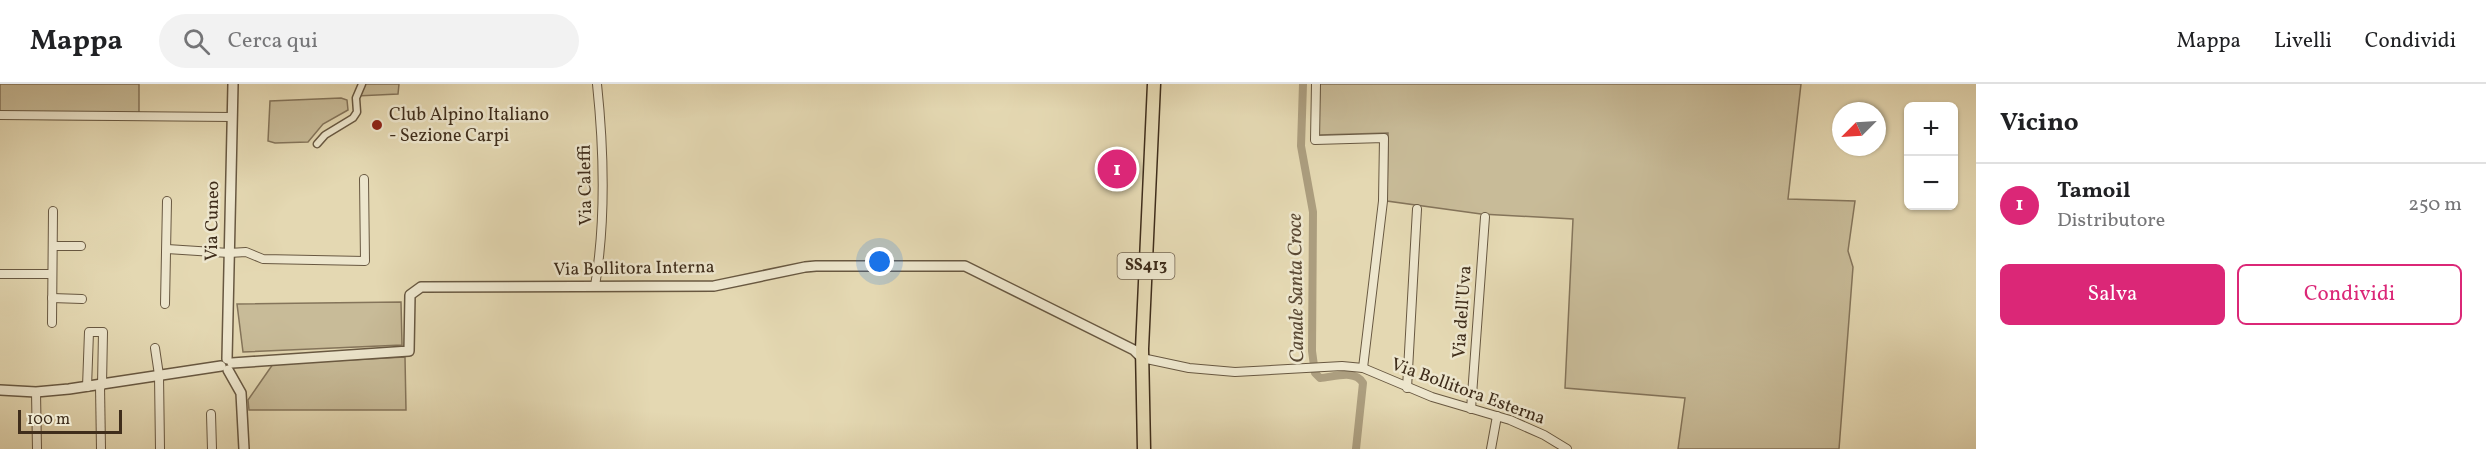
<!DOCTYPE html>
<html lang="it">
<meta charset="utf-8">
<style>
:root{--surface:#fff;--page:#f2f2f2;--text:#202124;--muted:#757577;--line:#e0e0e0;--accent:#db2777}
body{margin:0;font-family:Vollkorn,serif;background:var(--page);color:var(--text)}
.controls{position:absolute;right:18px;top:18px;display:grid;overflow:hidden;border-radius:9px;box-shadow:0 2px 4px #0004}
.controls button{width:54px;height:54px;display:grid;place-items:center;padding:0;border:0;border-bottom:2px solid var(--line);background:var(--surface);color:var(--text);font:30px sans-serif}
.compass{position:absolute;left:1832px;top:18px;width:54px;height:54px;border-radius:50%;background:var(--surface);box-shadow:0 2px 4px #0004;rotate:246deg}
.scale{position:absolute;left:18px;bottom:15px;width:104px;box-sizing:border-box;padding-left:6px;border:3px solid #3f2d1b;border-top:0;font-size:16px;line-height:21px;white-space:nowrap;color:#3f2d1b;-webkit-text-stroke:4px #ede6cd;paint-order:stroke}
.you{position:absolute;left:880px;top:178px;width:21px;height:21px;margin:-15px;border:4px solid #fff;border-radius:50%;background:#1a73e8;box-shadow:0 0 0 9px #1a73e833}
.badge{display:grid;place-items:center;width:39px;height:39px;border-radius:50%;background:var(--accent);color:#fff;font-size:20px;font-weight:700}
.pin{position:absolute;translate:-50% -50%;border:3px solid #fff;box-shadow:0 2px 6px #0006}
.list{margin:0;padding:0;list-style:none}
h2{display:flex;justify-content:space-between;align-items:center;height:78px;margin:0;padding:0 24px;font-size:26px}
h2 small{font-size:20px;font-weight:400;color:var(--muted)}
.list li{display:grid;grid-template-columns:39px 1fr auto;gap:18px;align-items:center;box-sizing:border-box;height:84px;padding:0 24px;border-top:2px solid var(--line)}
.list b{display:block;font-size:22px;white-space:nowrap}
.list p{margin:0;font-size:20px;white-space:nowrap;color:var(--muted)}
.list em{font-size:20px;font-style:normal;color:var(--muted)}
.actions{display:flex;gap:12px;padding:18px 24px}
.actions a{flex:1;padding:14px 0;border:2px solid var(--accent);border-radius:9px;text-align:center;font-size:21px;color:var(--accent)}
.actions .main{background:var(--accent);color:#fff}
.icon{flex:none;width:33px;height:33px;fill:none;stroke:currentColor;stroke-width:2;stroke-linecap:round;stroke-linejoin:round}
.map{position:relative;flex:none;width:1976px;height:365px;overflow:hidden}
header{display:flex;align-items:center;gap:36px;box-sizing:border-box;height:84px;padding:0 30px;background:var(--surface);border-bottom:2px solid var(--line)}
header strong{font-size:28px}
nav{display:flex;gap:33px;margin-inline-start:auto;font-size:21px}
.search{width:420px;height:54px;background:var(--page);display:flex;align-items:center;gap:15px;box-sizing:border-box;padding:0 21px;border-radius:33px;color:var(--muted);font-size:22px}
main{display:flex}
aside{flex:1;background:var(--surface)}
.map>svg:first-child{display:block}
.green{fill:#c8bb98;stroke:#84745a;stroke-width:1.5}
.lines{fill:none;stroke-linecap:round;stroke-linejoin:round}
.canal{stroke:#ac9e7f;stroke-width:8}
.pedestrian-casing{stroke:#685841;stroke-width:9}
.minor-casing{stroke:#685841;stroke-width:10}
.tertiary-casing{stroke:#685841;stroke-width:12}
.primary-casing{stroke:#3f2d1b;stroke-width:15}
.pedestrian{stroke:#ede6cd;stroke-width:6}
.minor{stroke:#ede6cd;stroke-width:8}
.tertiary{stroke:#ede6cd;stroke-width:9}
.primary{stroke:#e4d8b2;stroke-width:12}
.poi-dot{fill:#8f2418;stroke:#ede6cd;stroke-width:2}
.labels{text-anchor:middle;dominant-baseline:central;stroke-width:5;stroke-linejoin:round;paint-order:stroke}
.shield{fill:#ede6cd;stroke:#736450;stroke-width:1.5}
.shield-label{font-size:16px;font-weight:bold;fill:#3f2d1b}
.poi-label{font-size:18px;fill:#3f2d1b;stroke:#ede6cd;text-anchor:start}
.street-label{font-size:18px;fill:#3f2d1b;stroke:#ede6cd}
.water-label{font-size:20px;font-style:italic;fill:#5a4934;stroke:#ede6cd}
</style>
<header>
<strong>Mappa</strong>
<div class="search"><svg class="icon" aria-label="search" viewBox="0 0 24 24"><circle cx="10" cy="10" r="6"/><path d="M15 15l6 6"/></svg>Cerca qui</div>
<nav><a>Mappa</a><a>Livelli</a><a>Condividi</a></nav>
</header>
<main>
<div class="map">
<svg width="1976" height="365" viewBox="0 0 1976 365">
<rect width="100%" height="100%" fill="#e4d8b2"/>
<filter id="stains"><feTurbulence type="fractalNoise" baseFrequency=".00333" numOctaves="4"/><feColorMatrix values="0 0 0 0 .2 0 0 0 0 .09 0 0 0 0 .02 0 0 0 .5 -.17"/></filter>
<radialGradient id="worn" r=".72"><stop offset=".6" stop-color="#630" stop-opacity="0"/><stop offset="1" stop-color="#630" stop-opacity=".3"/></radialGradient>
<g class="green">
<path d="M 0,0 L 139,0 L 139,36 L 0,35 Z"/>
<path d="M 365,0 L 399,0 L 398,10 L 357,12 Z"/>
<path d="M 1320,0 L 1801,0 L 1788,115 L 1855,117 L 1848,167 L 1853,183 L 1839,365 L 1678,365 L 1685,314 L 1565,304 L 1573,135 L 1481,130 L 1387,117 L 1388,49 L 1318,51 Z"/>
<path d="M 341,14 L 347,16 L 348,26 L 323,40 L 308,58 L 275,59 L 268,57 L 270,17 Z"/>
<path d="M 401,218 L 402,261 L 243,268 L 237,220 Z"/>
<path d="M 405,273 L 406,326 L 249,326 L 248,316 L 273,280 Z"/>
</g>
<g class="lines">
<path class="canal" d="M 1303,0 L 1301,62 L 1313,128 L 1312,267 L 1315,289 L 1320,294 C 1334,293 1355,285 1363,299 L 1356,365"/>
<defs>
<path id="pedestrian" d="M 317,60 L 325,51 L 353,34 L 357,28 L 356,14 L 362,0"/>
<g id="minor">
<path d="M 1316,0 L 1315,56 L 1384,54 L 1383,117 L 1363,284"/>
<path d="M 0,31 L 232,33"/>
<path d="M 53,162 L 81,162"/>
<path d="M 167,165 L 229,169 L 246,168 L 263,175 L 365,177 L 364,95"/>
<path d="M 0,190 L 52,190"/>
<path d="M 595,202 C 606,136 604,66 597,0"/>
<path d="M 52,214 L 82,215"/>
<path d="M 165,220 L 167,117"/>
<path d="M 52,239 L 53,127"/>
<path d="M 155,264 L 159,291 L 160,365"/>
<path d="M 1142,274 L 1189,284 L 1235,288 L 1342,282 L 1363,284 L 1432,313 L 1510,336 L 1544,351 L 1567,365"/>
<path d="M 100,301 L 101,365"/>
<path d="M 87,303 L 89,248 L 103,248 L 102,301"/>
<path d="M 1407,304 L 1417,125"/>
<path d="M 36,308 L 37,365"/>
<path d="M 1471,325 L 1485,133"/>
<path d="M 211,330 L 212,365"/>
<path d="M 1491,365 L 1497,332"/>
</g>
<g id="tertiary">
<path d="M 227,275 L 233,0"/>
<path d="M 232,279 L 409,267 L 410,211 L 421,203 L 714,202 L 805,183 L 816,182 L 965,182 L 1134,266 L 1142,274"/>
<path d="M 228,286 L 241,309 L 244,365"/>
<path d="M 0,306 L 36,308 L 69,305 L 221,282"/>
</g>
<path id="primary" d="M 1144,365 L 1142,265 L 1154,0"/>
</defs>
<use href="#pedestrian" class="pedestrian-casing"/>
<use href="#minor" class="minor-casing"/>
<use href="#tertiary" class="tertiary-casing"/>
<use href="#primary" class="primary-casing"/>
<use href="#pedestrian" class="pedestrian"/>
<use href="#minor" class="minor"/>
<use href="#tertiary" class="tertiary"/>
<use href="#primary" class="primary"/>
</g>
<circle class="poi-dot" cx="377" cy="41" r="6"/>
<g class="labels">
<rect class="shield" x="1117.5" y="169" width="57" height="26" rx="4.5"/>
<g class="shield-label">
<text x="1146" y="182">SS413</text>
</g>
<g class="poi-label">
<text x="389" y="31">Club Alpino Italiano<tspan x="389" dy="21">- Sezione Carpi</tspan></text>
</g>
<g class="street-label">
<text transform="translate(586 101) rotate(-91)">Via Caleffi</text>
<text transform="translate(213 137) rotate(-89)">Via Cuneo</text>
<text transform="translate(634 185) rotate(-1)">Via Bollitora Interna</text>
<text transform="translate(1463 228) rotate(-86)">Via dell'Uva</text>
<text transform="translate(1468 308) rotate(20)">Via Bollitora Esterna</text>
</g>
<g class="water-label">
<text transform="translate(1297 204) rotate(-91)">Canale Santa Croce</text>
</g>
</g>
<rect width="100%" height="100%" filter="url(#stains)"/>
<rect width="100%" height="100%" fill="url(#worn)"/>
</svg>
<div class="controls">
<button>+</button>
<button>−</button>
</div>
<svg class="compass" viewBox="-18 -18 36 36"><path d="M0-13l5 13h-10z" fill="#e53935"/><path d="M0 13l5-13h-10z" fill="#757577"/></svg>
<div class="scale">100 m</div>
<div class="you"></div>
<div class="pin badge" style="left:1117px;top:85px">1</div>
</div>
<aside>
<h2>Vicino<small></small></h2>
<ul class="list">
<li><span class="badge">1</span><div><b>Tamoil</b><p>Distributore</p></div><em>250 m</em></li>
</ul>
<div class="actions"><a class="main">Salva</a><a>Condividi</a></div>
</aside>
</main>
